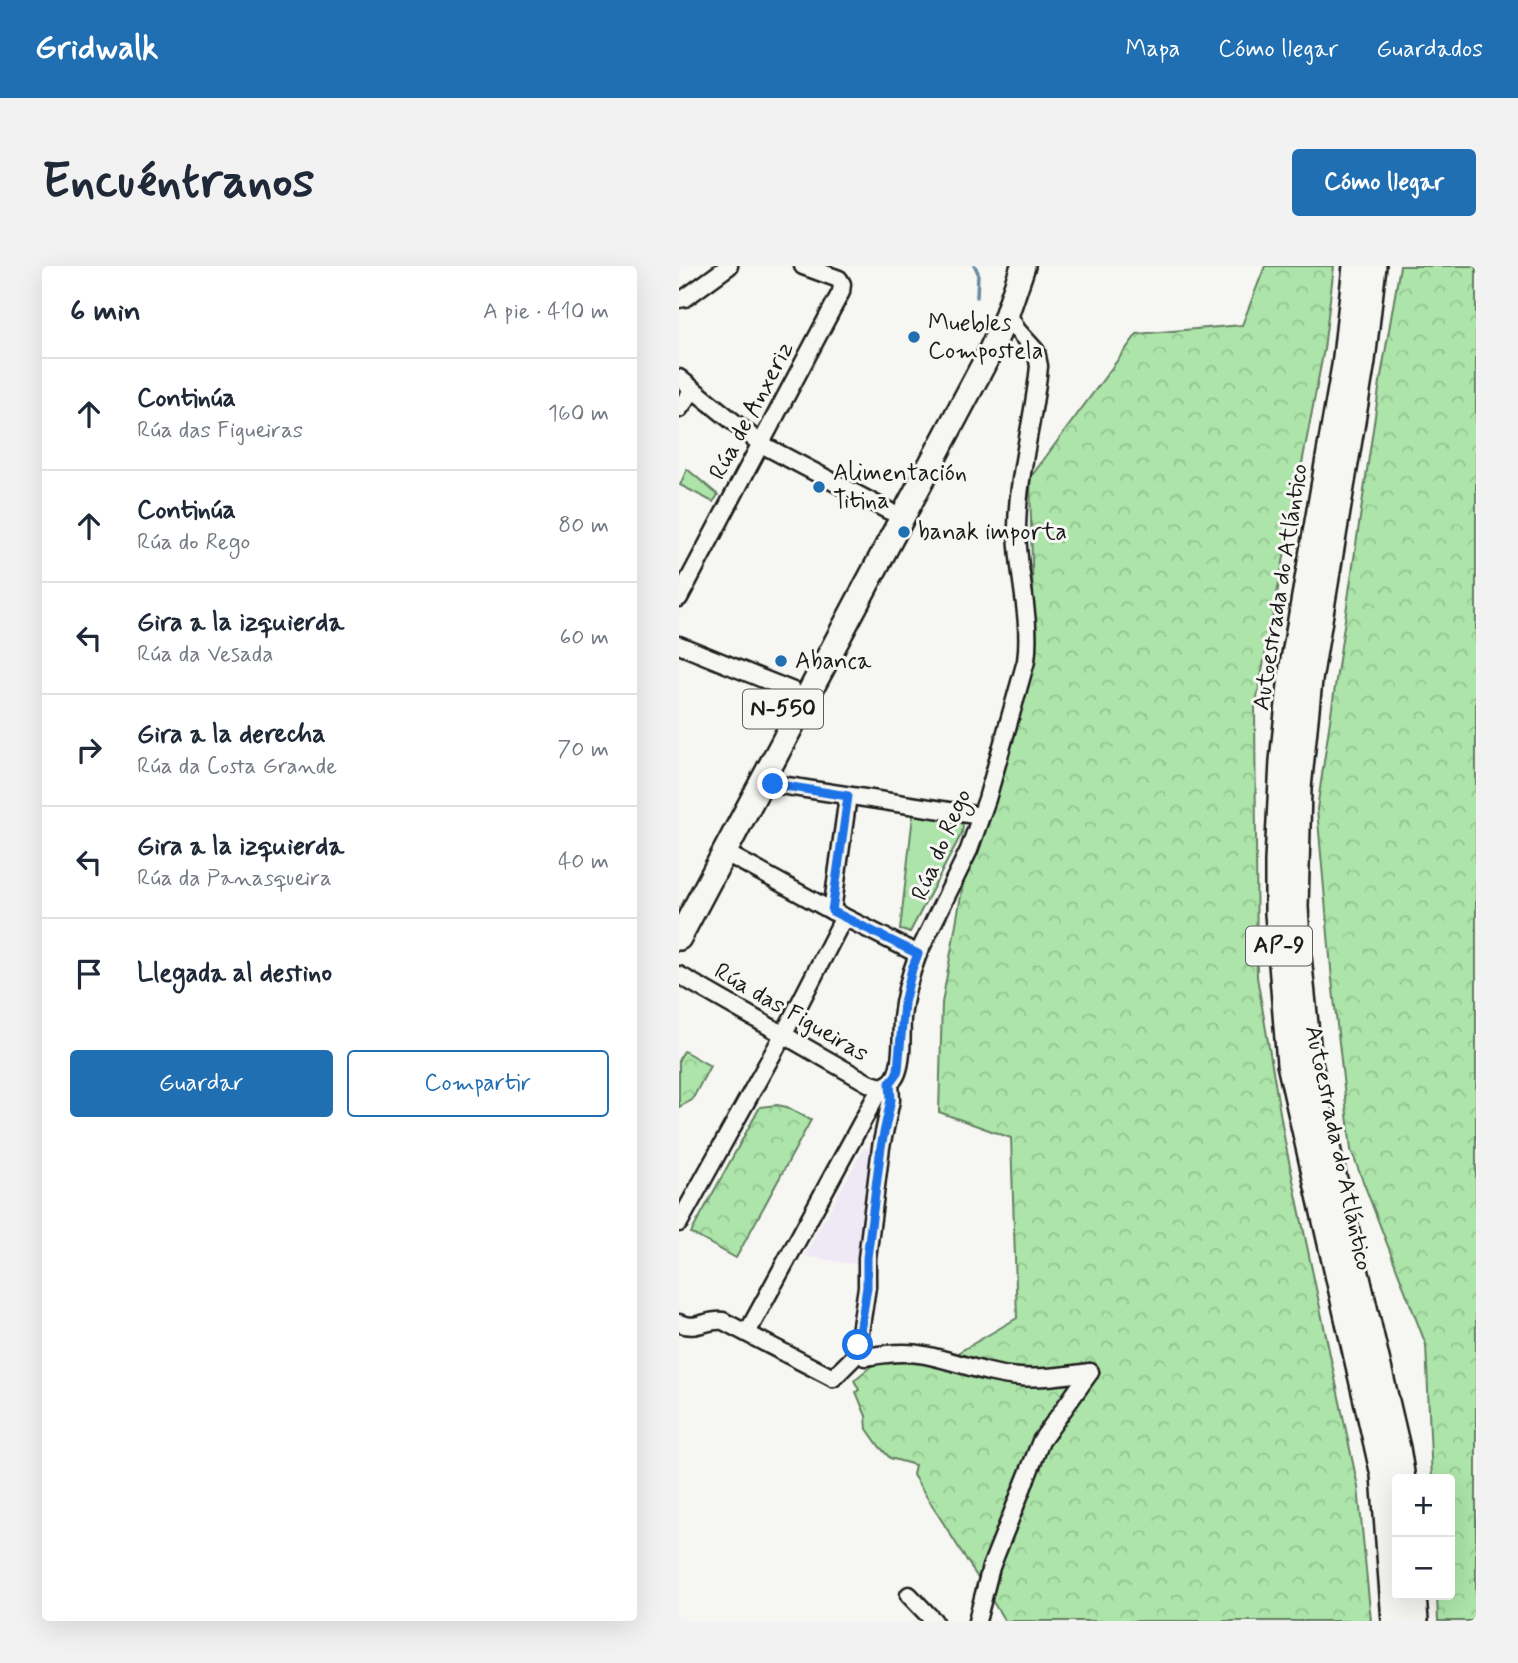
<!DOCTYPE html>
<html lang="es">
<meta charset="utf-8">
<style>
:root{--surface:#fff;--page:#f2f2f3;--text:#1f2937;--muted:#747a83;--line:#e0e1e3;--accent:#1f6fb2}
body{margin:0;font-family:Mynerve,sans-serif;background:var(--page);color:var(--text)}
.controls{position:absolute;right:21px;bottom:21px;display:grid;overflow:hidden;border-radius:7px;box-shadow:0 7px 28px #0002}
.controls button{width:63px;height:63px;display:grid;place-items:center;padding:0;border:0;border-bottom:2px solid var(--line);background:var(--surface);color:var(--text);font:35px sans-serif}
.stop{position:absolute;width:21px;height:21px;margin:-16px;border:5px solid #1a73e8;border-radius:50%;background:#fff}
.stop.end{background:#1a73e8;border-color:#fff;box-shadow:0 2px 7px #0008}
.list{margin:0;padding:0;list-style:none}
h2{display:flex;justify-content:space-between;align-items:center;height:91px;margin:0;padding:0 28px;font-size:30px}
h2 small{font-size:23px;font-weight:400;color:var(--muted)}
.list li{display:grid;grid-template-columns:46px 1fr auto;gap:21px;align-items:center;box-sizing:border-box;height:112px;padding:0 28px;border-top:2px solid var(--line)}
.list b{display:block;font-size:26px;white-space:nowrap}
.list p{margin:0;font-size:23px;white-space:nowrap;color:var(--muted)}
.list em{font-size:23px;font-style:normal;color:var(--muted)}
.actions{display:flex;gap:14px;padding:21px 28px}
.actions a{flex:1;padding:16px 0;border:2px solid var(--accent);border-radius:7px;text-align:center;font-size:24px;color:var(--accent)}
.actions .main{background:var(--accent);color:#fff}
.icon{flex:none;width:38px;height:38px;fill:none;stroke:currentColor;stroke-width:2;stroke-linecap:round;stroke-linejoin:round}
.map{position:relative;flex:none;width:797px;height:1355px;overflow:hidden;border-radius:7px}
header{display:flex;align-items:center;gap:42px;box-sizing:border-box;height:98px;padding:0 35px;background:var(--accent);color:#fff}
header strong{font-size:33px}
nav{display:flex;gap:38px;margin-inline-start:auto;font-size:24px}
.intro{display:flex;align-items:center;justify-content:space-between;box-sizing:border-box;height:168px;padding:0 42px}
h1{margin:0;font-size:49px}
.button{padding:18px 32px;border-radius:7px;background:var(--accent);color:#fff;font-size:24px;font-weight:700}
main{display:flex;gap:42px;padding:0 42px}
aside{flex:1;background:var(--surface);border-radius:7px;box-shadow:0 7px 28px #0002}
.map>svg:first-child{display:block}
.built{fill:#efe9f6}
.forest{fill:url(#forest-crowns);stroke:#648062;stroke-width:2}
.garden{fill:#ace4a9;stroke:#648062;stroke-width:2}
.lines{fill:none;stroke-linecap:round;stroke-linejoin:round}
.stream{stroke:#698aa2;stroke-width:3.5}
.minor-casing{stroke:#1c1c1c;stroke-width:21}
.highway-casing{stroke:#1c1c1c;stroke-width:28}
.minor{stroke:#f6f6f2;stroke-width:16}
.highway{stroke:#f6f6f2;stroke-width:23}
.route{stroke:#1a73e8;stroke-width:9}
.poi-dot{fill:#1f6fb2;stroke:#f6f6f2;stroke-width:2.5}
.labels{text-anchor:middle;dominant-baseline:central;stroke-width:6;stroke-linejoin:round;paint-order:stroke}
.shield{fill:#f6f6f2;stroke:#5d5d5c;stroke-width:2}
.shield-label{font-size:23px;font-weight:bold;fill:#1c1c1c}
.poi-label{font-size:24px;fill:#1c1c1c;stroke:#f6f6f2;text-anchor:start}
.street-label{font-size:24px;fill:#1c1c1c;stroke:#f6f6f2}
</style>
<header>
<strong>Gridwalk</strong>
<nav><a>Mapa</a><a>Cómo llegar</a><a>Guardados</a></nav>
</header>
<div class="intro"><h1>Encuéntranos</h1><a class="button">Cómo llegar</a></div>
<main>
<aside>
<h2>6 min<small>A pie · 410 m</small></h2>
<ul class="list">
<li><svg class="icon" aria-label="ahead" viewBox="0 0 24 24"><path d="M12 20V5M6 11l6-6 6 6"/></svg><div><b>Continúa</b><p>Rúa das Figueiras</p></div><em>160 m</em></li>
<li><svg class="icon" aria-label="ahead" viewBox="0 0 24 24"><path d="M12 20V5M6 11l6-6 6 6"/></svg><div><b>Continúa</b><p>Rúa do Rego</p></div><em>80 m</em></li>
<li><svg class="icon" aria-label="left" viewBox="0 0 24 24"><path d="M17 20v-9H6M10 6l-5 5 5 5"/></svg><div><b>Gira a la izquierda</b><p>Rúa da Vesada</p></div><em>60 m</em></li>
<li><svg class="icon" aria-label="right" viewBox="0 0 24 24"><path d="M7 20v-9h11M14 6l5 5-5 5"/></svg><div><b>Gira a la derecha</b><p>Rúa da Costa Grande</p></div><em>70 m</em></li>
<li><svg class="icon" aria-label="left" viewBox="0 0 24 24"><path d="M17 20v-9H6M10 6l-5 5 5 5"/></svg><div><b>Gira a la izquierda</b><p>Rúa da Panasqueira</p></div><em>40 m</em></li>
<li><svg class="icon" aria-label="arrive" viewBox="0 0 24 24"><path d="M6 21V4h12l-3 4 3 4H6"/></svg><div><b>Llegada al destino</b></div></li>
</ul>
<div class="actions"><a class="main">Guardar</a><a>Compartir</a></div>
</aside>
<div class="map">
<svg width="797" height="1355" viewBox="0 0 797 1355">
<defs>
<pattern id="forest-crowns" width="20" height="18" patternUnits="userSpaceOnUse" patternTransform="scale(1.75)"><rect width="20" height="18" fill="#ace4a9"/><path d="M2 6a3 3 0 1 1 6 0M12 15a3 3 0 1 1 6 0" fill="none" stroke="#93c391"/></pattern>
</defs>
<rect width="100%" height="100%" fill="#f6f6f2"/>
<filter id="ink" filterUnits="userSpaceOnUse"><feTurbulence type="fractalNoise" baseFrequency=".0143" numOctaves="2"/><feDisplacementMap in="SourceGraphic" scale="14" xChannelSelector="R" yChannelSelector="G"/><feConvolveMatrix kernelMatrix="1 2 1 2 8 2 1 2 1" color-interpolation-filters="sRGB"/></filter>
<g filter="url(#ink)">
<path class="built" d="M 185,882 L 197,883 L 182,999 L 125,990 Z"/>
<g class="forest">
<path d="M 586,0 L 655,0 L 645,83 L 576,442 L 578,711 L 606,876 L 679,1221 L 692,1355 L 326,1355 L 234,1209 L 236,1199 L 211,1192 L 200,1180 L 188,1163 L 187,1150 L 177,1126 L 180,1124 L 175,1114 C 182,1109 190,1101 197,1097 C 215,1089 241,1095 258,1099 L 338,1052 L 332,872 L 260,846 L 263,737 L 290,584 L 355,384 L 351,212 L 458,68 L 563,59 Z"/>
<path d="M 721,0 L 797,0 L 797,1355 L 759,1355 L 758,1329 L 771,1329 L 771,1213 L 753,1213 L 747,1079 L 672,884 L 653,714 L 638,543 L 701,116 Z"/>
<path d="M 8,203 L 39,229 L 34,236 L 1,219 Z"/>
<path d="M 5,785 L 31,800 L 13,834 L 0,841 L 0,793 Z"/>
<path d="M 98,839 L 108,841 L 132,854 L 57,992 L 12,967 L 81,841 Z"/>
</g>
<path class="garden" d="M 234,549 L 281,554 L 284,560 L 283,567 L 231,666 L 221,664 Z"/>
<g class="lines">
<path class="stream" d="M 296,0 L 299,7 L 298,31"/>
<defs>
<g id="minor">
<path d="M 0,33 L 6,32 L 50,0"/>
<path d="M 0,112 L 82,178 L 210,245"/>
<path d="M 0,143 L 14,124"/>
<path d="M 0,332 L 162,26 L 163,18 L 160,13 L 124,0"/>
<path d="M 0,379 L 114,425"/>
<path d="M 82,516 L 302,550"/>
<path d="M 45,586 L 153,645 L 239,688"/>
<path d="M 153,645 L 169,530"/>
<path d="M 0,709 L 189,817 L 202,821"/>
<path d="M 0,957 L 108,762 L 165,651"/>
<path d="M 0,1057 C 17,1065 27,1053 44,1055 L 154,1112"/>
<path d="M 68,1067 L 202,821 C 210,818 215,815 218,807 C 224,791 222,770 223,752 C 225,730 231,709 239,688 L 290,584 L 308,533 L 347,395 C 353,351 338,306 338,261 C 339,206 355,154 360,100 L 357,85 L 338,64 L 328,46"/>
<path d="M 186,1091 C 206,1088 225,1085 246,1089 C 277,1095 308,1109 341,1111 C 364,1113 388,1109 411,1106"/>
<path d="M 154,1112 L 174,1092 L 179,1079 L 188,1021 L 188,992 L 202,881 L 212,834 L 211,817"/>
<path d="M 230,1329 L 255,1355"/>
<path d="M 298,1355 L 312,1301 L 362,1175 L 411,1106"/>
</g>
<g id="highway">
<path d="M 676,0 L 665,100 L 613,400 L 603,495 L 598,595 L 598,647 L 610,798 L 704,1209 L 715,1355"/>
<path d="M 695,0 L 684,95 L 631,414 L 620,522 L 617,641 L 620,690 L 631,797 L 654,905 L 719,1182 L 724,1213"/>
<path d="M 0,672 L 309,90 L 326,53 L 344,0"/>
<path d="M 735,1329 L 737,1355"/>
</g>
</defs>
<use href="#minor" class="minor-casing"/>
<use href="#highway" class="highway-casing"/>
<use href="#minor" class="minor"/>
<use href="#highway" class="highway"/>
</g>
</g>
<g class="lines" filter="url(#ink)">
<path class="route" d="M 94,518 L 169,530 L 153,645 L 239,688 L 233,703 L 225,737 L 219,804 L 217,809 L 211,817 L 212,834 L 202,881 L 188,992 L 188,1021 L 179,1079"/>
</g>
<g class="poi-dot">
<circle cx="235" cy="71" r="7"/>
<circle cx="140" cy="221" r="7"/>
<circle cx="225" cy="266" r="7"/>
<circle cx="102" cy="395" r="7"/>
</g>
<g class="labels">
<g class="shield">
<rect x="64" y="423.5" width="80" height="39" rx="5"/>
<rect x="567" y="660.5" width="66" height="39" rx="5"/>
</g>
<g class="shield-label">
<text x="104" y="443">N-550</text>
<text x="600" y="680">AP-9</text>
</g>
<g class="poi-label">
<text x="249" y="57">Muebles<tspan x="249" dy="28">Compostela</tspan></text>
<text x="154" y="207">Alimentación<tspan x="154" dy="28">Titina</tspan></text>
<text x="239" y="266">banak importa</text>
<text x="116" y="395">Abanca</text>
</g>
<g class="street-label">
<text transform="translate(73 145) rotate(-62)">Rúa de Anxeriz</text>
<text transform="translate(602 321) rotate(-81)">Autoestrada do Atlántico</text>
<text transform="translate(263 579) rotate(-67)">Rúa do Rego</text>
<text transform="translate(112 747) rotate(30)">Rúa das Figueiras</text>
<text transform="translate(659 882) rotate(78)">Autoestrada do Atlántico</text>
</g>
</g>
</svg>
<div class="controls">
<button>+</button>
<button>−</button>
</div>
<div class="stop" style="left:179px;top:1079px"></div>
<div class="stop end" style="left:94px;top:518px"></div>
</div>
</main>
